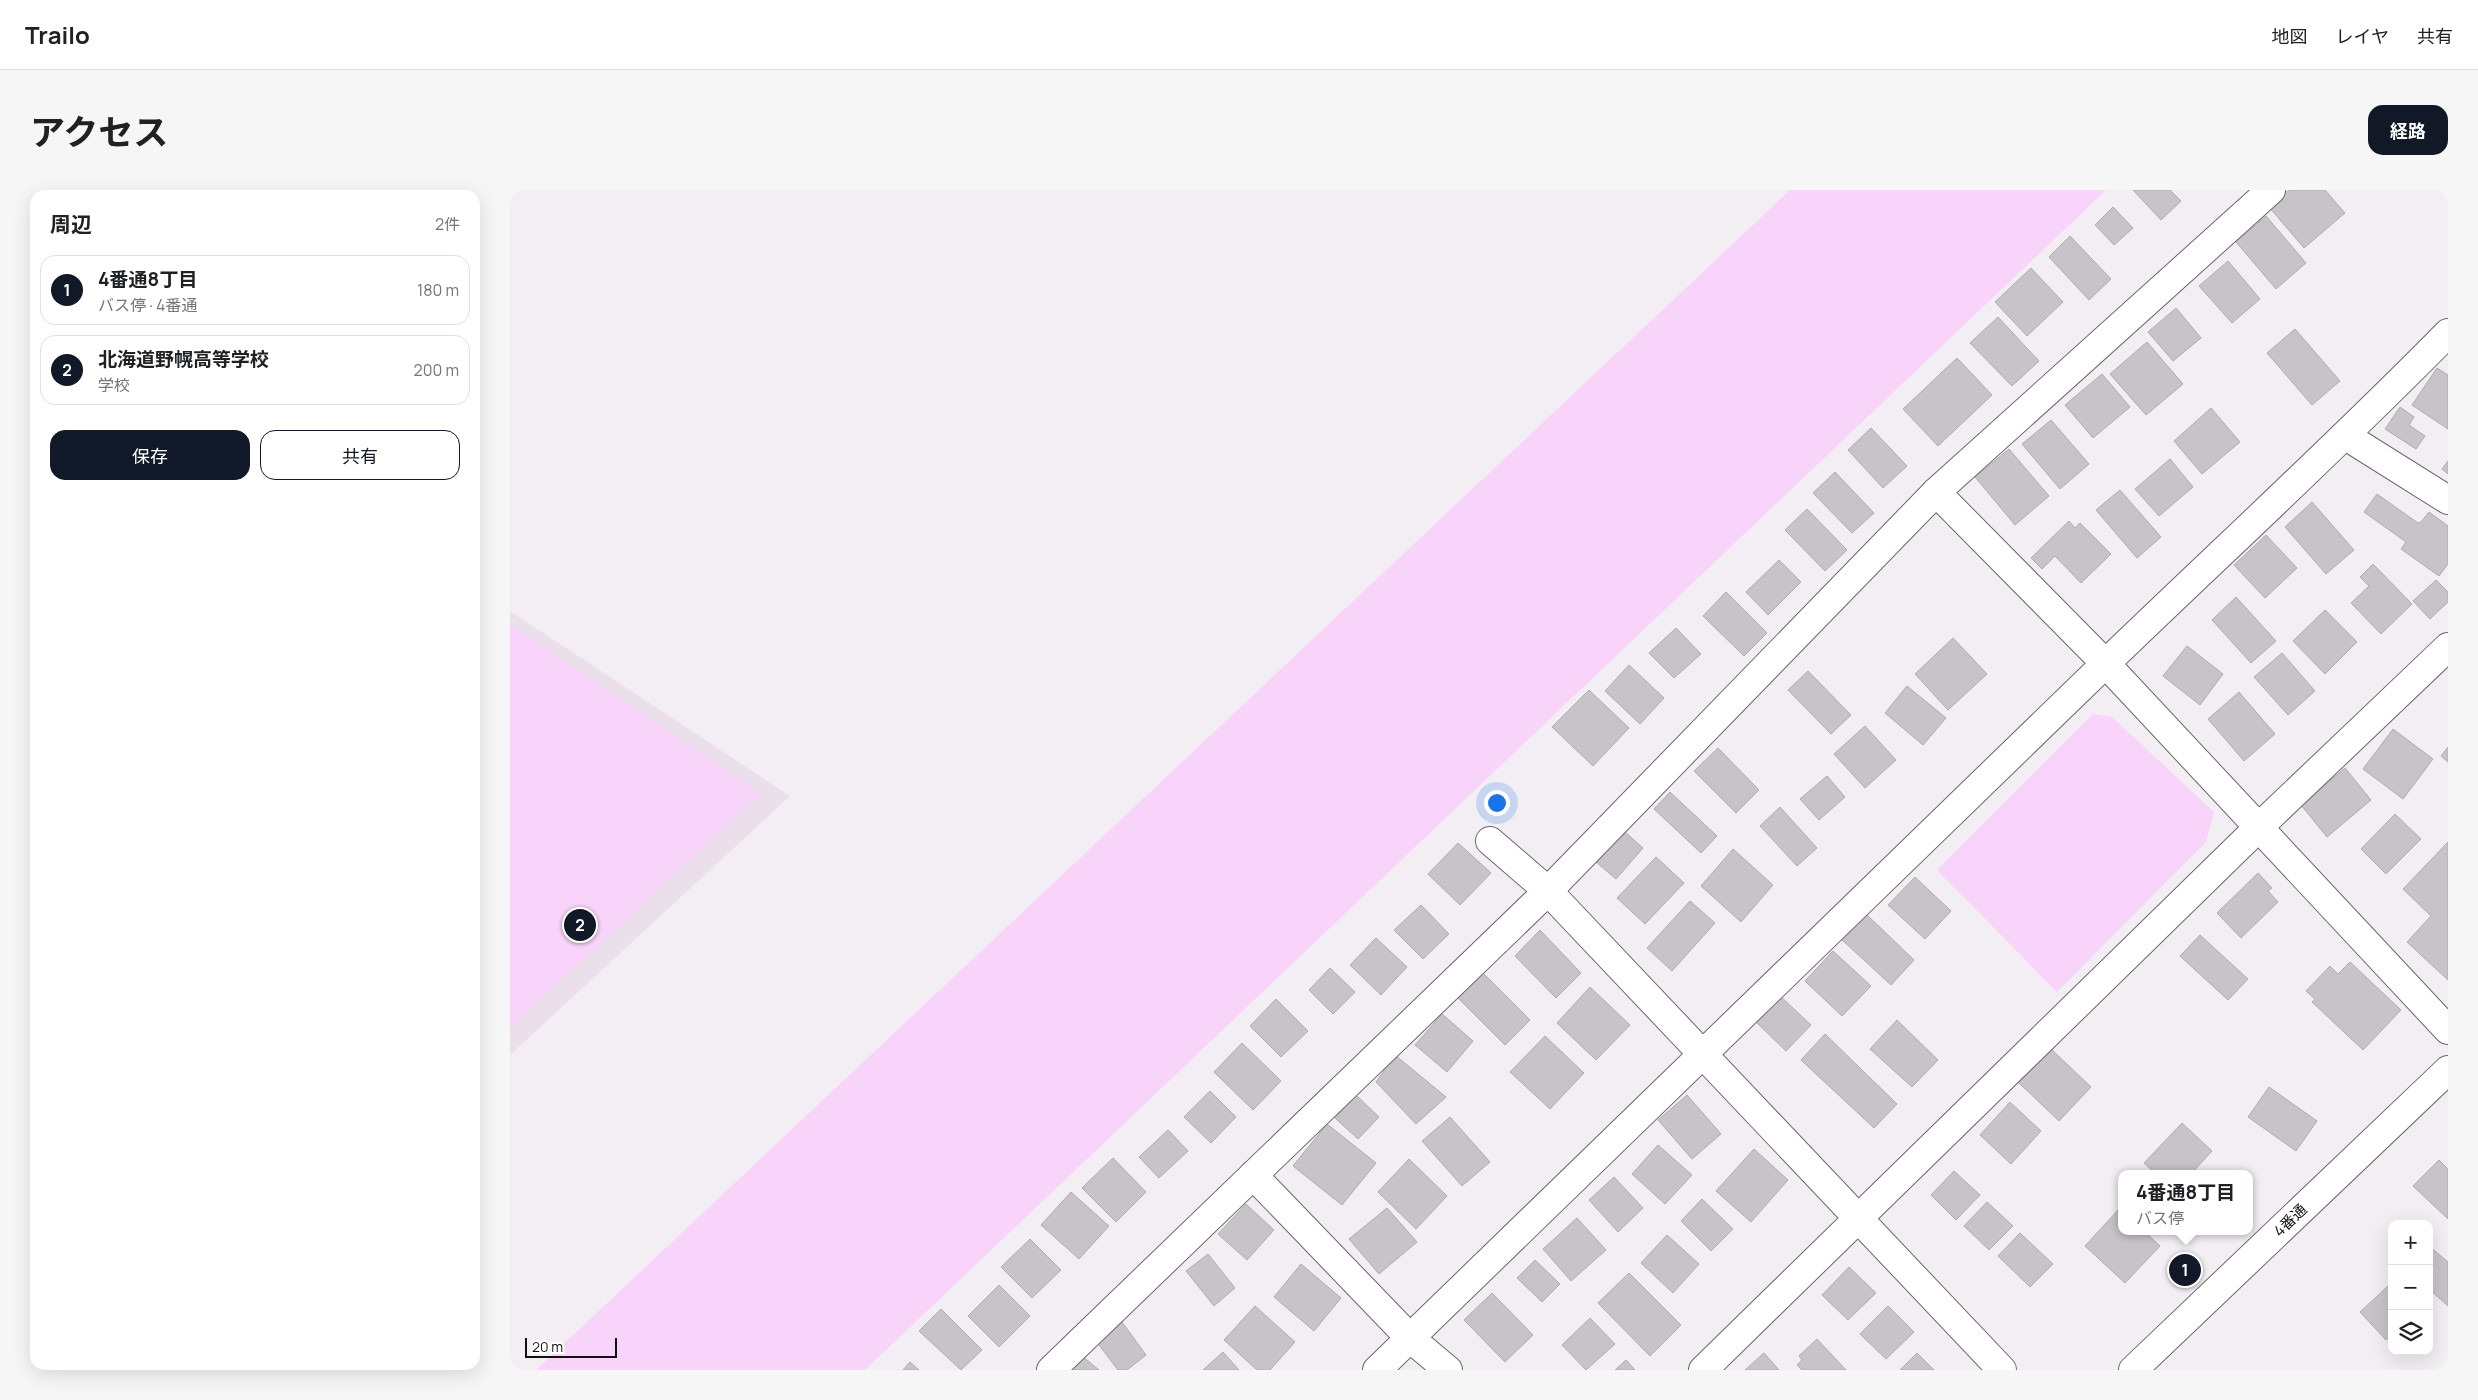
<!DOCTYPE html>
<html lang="ja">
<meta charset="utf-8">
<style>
:root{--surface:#fff;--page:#f6f6f6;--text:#202124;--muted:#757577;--line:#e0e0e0;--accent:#111827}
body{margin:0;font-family:Manrope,"Noto Sans JP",sans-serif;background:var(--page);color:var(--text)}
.controls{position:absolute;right:15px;bottom:15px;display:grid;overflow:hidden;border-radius:10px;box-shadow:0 5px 20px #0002}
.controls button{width:45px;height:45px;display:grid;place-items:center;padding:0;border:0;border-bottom:1px solid var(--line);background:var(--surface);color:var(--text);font:25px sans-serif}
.scale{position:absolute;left:15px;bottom:12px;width:92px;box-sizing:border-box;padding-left:5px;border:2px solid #121012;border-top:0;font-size:14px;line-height:18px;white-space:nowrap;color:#121012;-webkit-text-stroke:4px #fff;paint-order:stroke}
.you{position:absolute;left:986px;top:612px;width:18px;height:18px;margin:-12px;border:4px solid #fff;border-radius:50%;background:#1a73e8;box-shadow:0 0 0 8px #1a73e833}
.badge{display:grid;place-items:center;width:32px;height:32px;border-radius:50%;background:var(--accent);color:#fff;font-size:16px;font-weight:700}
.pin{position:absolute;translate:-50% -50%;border:2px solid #fff;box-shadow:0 1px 5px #0006}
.popup{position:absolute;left:1608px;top:980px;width:135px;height:65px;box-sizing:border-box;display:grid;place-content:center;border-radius:10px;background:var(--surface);filter:drop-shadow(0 1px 4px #0005);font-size:16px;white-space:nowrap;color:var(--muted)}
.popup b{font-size:19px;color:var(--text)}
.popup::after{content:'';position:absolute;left:50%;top:100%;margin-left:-10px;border:10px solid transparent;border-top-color:var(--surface)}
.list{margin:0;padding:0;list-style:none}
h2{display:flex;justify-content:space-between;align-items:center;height:65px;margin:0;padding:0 20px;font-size:21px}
h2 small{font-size:16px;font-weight:400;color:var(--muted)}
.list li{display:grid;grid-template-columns:32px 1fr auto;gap:15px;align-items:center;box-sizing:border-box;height:70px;margin:0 10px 10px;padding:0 10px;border:1px solid var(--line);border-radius:15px}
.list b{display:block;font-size:19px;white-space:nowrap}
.list p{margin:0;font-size:16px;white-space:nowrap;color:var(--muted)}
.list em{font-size:16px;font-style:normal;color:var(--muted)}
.actions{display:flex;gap:10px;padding:15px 20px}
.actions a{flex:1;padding:11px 0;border:1px solid var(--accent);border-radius:15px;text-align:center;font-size:18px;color:var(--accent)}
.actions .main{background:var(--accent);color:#fff}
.icon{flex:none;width:28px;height:28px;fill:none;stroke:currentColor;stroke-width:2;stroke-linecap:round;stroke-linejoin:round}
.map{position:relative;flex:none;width:1938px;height:1180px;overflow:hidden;border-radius:15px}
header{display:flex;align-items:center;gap:30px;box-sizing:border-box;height:70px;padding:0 25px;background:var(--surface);border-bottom:1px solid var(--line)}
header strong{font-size:24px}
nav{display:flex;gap:28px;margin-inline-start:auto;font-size:18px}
.intro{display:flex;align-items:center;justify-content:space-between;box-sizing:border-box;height:120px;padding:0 30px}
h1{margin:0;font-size:35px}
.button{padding:12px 22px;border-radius:15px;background:var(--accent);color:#fff;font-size:18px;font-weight:700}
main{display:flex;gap:30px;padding:0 30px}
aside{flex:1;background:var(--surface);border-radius:15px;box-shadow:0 5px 20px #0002}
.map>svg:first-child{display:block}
.built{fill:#eadfea}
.green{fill:#f9d4fa}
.building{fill:#c8c3c8;stroke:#b0abb0}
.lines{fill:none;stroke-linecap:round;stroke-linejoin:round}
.minor-casing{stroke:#6b676b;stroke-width:30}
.minor{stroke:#fff;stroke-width:28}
.labels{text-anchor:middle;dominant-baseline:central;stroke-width:4.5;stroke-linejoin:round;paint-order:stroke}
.street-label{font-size:15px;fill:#121012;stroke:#fff}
</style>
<header>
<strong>Trailo</strong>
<nav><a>地図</a><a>レイヤ</a><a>共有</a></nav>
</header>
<div class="intro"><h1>アクセス</h1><a class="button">経路</a></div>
<main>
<aside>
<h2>周辺<small>2件</small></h2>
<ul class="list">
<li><span class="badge">1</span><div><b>4番通8丁目</b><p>バス停 · 4番通</p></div><em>180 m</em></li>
<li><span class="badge">2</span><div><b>北海道野幌高等学校</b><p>学校</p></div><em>200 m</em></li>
</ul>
<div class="actions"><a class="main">保存</a><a>共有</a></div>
</aside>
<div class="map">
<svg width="1938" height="1180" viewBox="0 0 1938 1180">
<rect width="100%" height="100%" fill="#f3eef3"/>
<path class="built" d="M 0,421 L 280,606 L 0,865 Z"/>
<g class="green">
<path d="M 1280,0 L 1596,0 L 355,1180 L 26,1180 Z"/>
<path d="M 0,434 L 250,604 L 0,838 Z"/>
<path d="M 1583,524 L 1602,527 L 1704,622 L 1696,652 L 1547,802 L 1427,680 Z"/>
</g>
<g class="building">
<path d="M 1623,0 L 1660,0 L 1671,11 L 1651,30 Z"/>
<path d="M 1779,0 L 1815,0 L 1835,23 L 1794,58 L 1759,17 Z"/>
<path d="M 1603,17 L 1623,38 L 1604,55 L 1585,35 Z"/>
<path d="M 1756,26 L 1796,73 L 1766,99 L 1726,52 Z"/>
<path d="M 1560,46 L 1601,89 L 1579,110 L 1539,67 Z"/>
<path d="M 1718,71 L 1750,109 L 1722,133 L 1689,96 Z"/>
<path d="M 1521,78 L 1553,112 L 1517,146 L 1485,112 Z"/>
<path d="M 1666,118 L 1691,148 L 1663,171 L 1638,142 Z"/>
<path d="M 1488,127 L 1529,171 L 1502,196 L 1460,153 Z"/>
<path d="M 1785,139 L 1830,191 L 1802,215 L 1757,163 Z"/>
<path d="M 1637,152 L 1673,194 L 1636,225 L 1600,184 Z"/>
<path d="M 1447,168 L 1482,205 L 1428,256 L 1393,219 Z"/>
<path d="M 1927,178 L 1938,185 L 1938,239 L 1902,215 Z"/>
<path d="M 1592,184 L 1620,217 L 1583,248 L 1555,215 Z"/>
<path d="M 1890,217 L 1904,227 L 1899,235 L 1915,246 L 1906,259 L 1875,239 Z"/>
<path d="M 1701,218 L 1730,252 L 1692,284 L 1664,251 Z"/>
<path d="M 1541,230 L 1579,274 L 1550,299 L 1512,254 Z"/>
<path d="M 1361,238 L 1397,276 L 1373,298 L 1338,260 Z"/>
<path d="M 1499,259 L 1539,306 L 1505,335 L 1465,287 Z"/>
<path d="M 1660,269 L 1683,297 L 1649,326 L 1625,299 Z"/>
<path d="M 1938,271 L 1938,284 L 1932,279 Z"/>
<path d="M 1325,282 L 1364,323 L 1342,343 L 1303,303 Z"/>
<path d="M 1610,300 L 1651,347 L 1627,368 L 1586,320 Z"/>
<path d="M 1867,304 L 1908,333 L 1911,332 L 1919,322 L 1938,336 L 1938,374 L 1929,386 L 1891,359 L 1896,352 L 1854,322 Z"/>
<path d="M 1802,312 L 1844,360 L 1816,384 L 1775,337 Z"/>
<path d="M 1297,319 L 1337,360 L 1315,381 L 1275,340 Z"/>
<path d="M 1559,331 L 1565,338 L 1570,333 L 1601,364 L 1571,393 L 1545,366 L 1532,379 L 1521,368 Z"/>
<path d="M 1756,345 L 1787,378 L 1755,408 L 1724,375 Z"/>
<path d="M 1269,370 L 1291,392 L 1258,425 L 1236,402 Z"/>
<path d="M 1863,374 L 1902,414 L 1871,444 L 1841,413 L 1859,396 L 1850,387 Z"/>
<path d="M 1926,390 L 1938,402 L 1938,412 L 1920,429 L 1903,411 Z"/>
<path d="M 1216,402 L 1257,443 L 1234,466 L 1193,426 Z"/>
<path d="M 1726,407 L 1766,451 L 1741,473 L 1702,430 Z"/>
<path d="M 1815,420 L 1847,452 L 1815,484 L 1783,451 Z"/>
<path d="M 1166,438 L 1191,464 L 1164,488 L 1139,463 Z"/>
<path d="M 1443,448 L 1477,484 L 1438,520 L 1405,484 Z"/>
<path d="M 1677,456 L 1713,484 L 1690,515 L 1653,486 Z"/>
<path d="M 1772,463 L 1805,501 L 1778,525 L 1744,487 Z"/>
<path d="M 1119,475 L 1154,508 L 1130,534 L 1095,501 Z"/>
<path d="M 1298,481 L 1341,525 L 1321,544 L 1278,500 Z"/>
<path d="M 1397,496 L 1436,528 L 1413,555 L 1375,523 Z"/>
<path d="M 1079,500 L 1119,538 L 1083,576 L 1042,537 Z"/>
<path d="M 1729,502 L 1765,544 L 1734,571 L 1698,529 Z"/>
<path d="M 1355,536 L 1386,570 L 1355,598 L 1324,564 Z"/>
<path d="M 1883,539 L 1923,569 L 1893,609 L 1853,579 Z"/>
<path d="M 1938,557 L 1938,572 L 1931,566 Z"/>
<path d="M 1208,558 L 1249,600 L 1226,623 L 1184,581 Z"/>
<path d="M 1835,578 L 1861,610 L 1817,647 L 1791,615 Z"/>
<path d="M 1317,586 L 1335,607 L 1309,630 L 1290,609 Z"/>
<path d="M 1160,602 L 1207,646 L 1191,663 L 1144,619 Z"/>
<path d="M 1270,617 L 1307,658 L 1287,676 L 1250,636 Z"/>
<path d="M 1885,624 L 1911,649 L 1876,684 L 1851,659 Z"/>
<path d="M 1114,641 L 1133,658 L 1106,689 L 1086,672 Z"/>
<path d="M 1938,652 L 1938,790 L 1897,752 L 1921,726 L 1893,699 Z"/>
<path d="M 948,653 L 981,683 L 950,715 L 918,684 Z"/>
<path d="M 1223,659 L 1263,695 L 1231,732 L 1191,696 Z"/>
<path d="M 1146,667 L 1174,693 L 1135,734 L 1107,708 Z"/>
<path d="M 1748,683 L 1762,698 L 1758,701 L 1768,712 L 1731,748 L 1707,723 Z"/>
<path d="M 1405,687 L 1441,721 L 1415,749 L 1378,715 Z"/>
<path d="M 1180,711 L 1205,733 L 1162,781 L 1137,758 Z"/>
<path d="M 911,715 L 939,744 L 913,769 L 884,740 Z"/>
<path d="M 1354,722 L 1404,770 L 1381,795 L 1330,748 Z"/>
<path d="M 1030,740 L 1071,783 L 1046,808 L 1005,766 Z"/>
<path d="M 1690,745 L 1738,789 L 1718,810 L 1670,766 Z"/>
<path d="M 866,748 L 897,777 L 871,805 L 840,775 Z"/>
<path d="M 1323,761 L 1361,796 L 1332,826 L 1295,791 Z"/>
<path d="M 1840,772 L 1891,820 L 1853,860 L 1802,812 L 1805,809 L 1796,801 L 1820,776 L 1828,784 Z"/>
<path d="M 820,778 L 845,802 L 823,824 L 799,800 Z"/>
<path d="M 972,782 L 1020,830 L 995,855 L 947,807 Z"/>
<path d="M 1080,797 L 1120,835 L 1086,870 L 1047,833 Z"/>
<path d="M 1267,803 L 1301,835 L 1276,861 L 1243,829 Z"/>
<path d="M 766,809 L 798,841 L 771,867 L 740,836 Z"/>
<path d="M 932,824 L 963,851 L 937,882 L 905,855 Z"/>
<path d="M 1387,830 L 1428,870 L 1402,897 L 1360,859 Z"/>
<path d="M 1315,844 L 1387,914 L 1364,938 L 1291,870 Z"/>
<path d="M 1035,846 L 1074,883 L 1040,919 L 1000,882 Z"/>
<path d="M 732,853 L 771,891 L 743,920 L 704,882 Z"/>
<path d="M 1540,858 L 1581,897 L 1549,931 L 1508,892 Z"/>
<path d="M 885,865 L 936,907 L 906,934 L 866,892 Z"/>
<path d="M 1759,897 L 1807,931 L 1786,961 L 1738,927 Z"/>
<path d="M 700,901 L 726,927 L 701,953 L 674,927 Z"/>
<path d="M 846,905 L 869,927 L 848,949 L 825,928 Z"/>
<path d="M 1177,905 L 1211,944 L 1182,969 L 1148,930 Z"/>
<path d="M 1500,912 L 1531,941 L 1501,974 L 1470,945 Z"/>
<path d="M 940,927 L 980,972 L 952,996 L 912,951 Z"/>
<path d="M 1672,933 L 1702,961 L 1681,984 L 1646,984 L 1634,973 Z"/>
<path d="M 817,934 L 866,973 L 832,1015 L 783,976 Z"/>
<path d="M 658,940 L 678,961 L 649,988 L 629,967 Z"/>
<path d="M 1148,955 L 1182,985 L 1155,1014 L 1122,984 Z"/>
<path d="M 1244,959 L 1278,990 L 1241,1032 L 1206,1001 Z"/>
<path d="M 603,968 L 636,1002 L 606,1032 L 572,998 Z"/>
<path d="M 899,969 L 937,1006 L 906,1039 L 868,1002 Z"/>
<path d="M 1929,970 L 1938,979 L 1938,1029 L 1903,996 Z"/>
<path d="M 1444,981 L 1470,1005 L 1446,1030 L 1421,1005 Z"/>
<path d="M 1104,987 L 1133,1018 L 1108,1042 L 1079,1010 Z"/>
<path d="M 561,1002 L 599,1036 L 569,1069 L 531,1035 Z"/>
<path d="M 1192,1009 L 1223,1039 L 1201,1061 L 1171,1031 Z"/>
<path d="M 1477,1012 L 1503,1036 L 1479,1060 L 1454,1036 Z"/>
<path d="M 736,1014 L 764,1040 L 737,1070 L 708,1044 Z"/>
<path d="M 877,1018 L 907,1052 L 869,1084 L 839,1049 Z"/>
<path d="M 1609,1019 L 1611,1041 L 1634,1041 L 1650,1056 L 1615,1093 L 1575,1056 Z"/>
<path d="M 1067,1028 L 1096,1060 L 1061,1091 L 1033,1059 Z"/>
<path d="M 1510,1043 L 1543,1074 L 1520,1097 L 1488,1066 Z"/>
<path d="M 1157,1045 L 1189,1074 L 1163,1103 L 1131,1073 Z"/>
<path d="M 520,1049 L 551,1080 L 522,1108 L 491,1077 Z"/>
<path d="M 1919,1056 L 1938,1072 L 1938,1116 L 1919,1099 Z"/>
<path d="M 698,1064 L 725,1098 L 704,1116 L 676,1081 Z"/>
<path d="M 1025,1070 L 1050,1094 L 1032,1112 L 1007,1088 Z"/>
<path d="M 791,1074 L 831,1108 L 804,1141 L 764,1107 Z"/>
<path d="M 1339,1077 L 1366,1103 L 1338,1130 L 1312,1105 Z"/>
<path d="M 1119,1083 L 1171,1135 L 1140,1166 L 1088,1113 Z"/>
<path d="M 489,1095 L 520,1126 L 489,1157 L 458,1126 Z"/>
<path d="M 1878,1096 L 1882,1100 L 1882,1145 L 1876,1150 L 1850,1122 Z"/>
<path d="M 982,1103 L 1023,1145 L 995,1172 L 954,1130 Z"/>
<path d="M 745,1116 L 785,1152 L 760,1180 L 747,1180 L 714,1150 Z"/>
<path d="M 1378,1116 L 1404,1142 L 1376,1169 L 1350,1144 Z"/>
<path d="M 431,1119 L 472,1160 L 451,1180 L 409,1141 Z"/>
<path d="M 1080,1128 L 1105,1154 L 1076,1180 L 1052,1155 Z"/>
<path d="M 612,1132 L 636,1165 L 617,1180 L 608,1180 L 586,1151 Z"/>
<path d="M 1307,1149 L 1336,1180 L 1292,1180 L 1287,1175 L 1292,1170 L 1289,1166 Z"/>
<path d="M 713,1162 L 729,1180 L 693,1180 Z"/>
<path d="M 1254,1163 L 1269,1180 L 1235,1180 Z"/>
<path d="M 1407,1163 L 1424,1180 L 1390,1180 Z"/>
<path d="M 571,1165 L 589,1180 L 559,1180 Z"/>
<path d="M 1116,1170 L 1125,1180 L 1105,1180 Z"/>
<path d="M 400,1172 L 409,1180 L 393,1180 Z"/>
</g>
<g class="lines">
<defs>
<g id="minor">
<path d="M 1836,246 L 1938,310"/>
<path d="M 1426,302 L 1596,474 L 1938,840"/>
<path d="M 980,651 L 1038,701 L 1492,1180"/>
<path d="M 743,985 L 900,1148 L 938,1180"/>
<path d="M 541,1180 L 1038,701 L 1426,302 L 1761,0"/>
<path d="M 867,1180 C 1110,947 1351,711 1593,476 C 1708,365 1826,257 1938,143"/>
<path d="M 1193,1180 L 1749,637 L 1938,457"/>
<path d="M 1623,1180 L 1938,880"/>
</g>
</defs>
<use href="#minor" class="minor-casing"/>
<use href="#minor" class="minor"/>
</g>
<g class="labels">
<g class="street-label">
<text transform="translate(1780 1030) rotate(-44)">4番通</text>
</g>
</g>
</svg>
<div class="controls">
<button>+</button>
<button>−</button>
<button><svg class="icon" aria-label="layers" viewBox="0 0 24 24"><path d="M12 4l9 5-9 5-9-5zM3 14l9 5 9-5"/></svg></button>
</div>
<div class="scale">20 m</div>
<div class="you"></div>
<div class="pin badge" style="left:1675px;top:1080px">1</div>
<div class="popup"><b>4番通8丁目</b>バス停</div>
<div class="pin badge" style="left:70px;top:735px">2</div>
</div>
</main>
